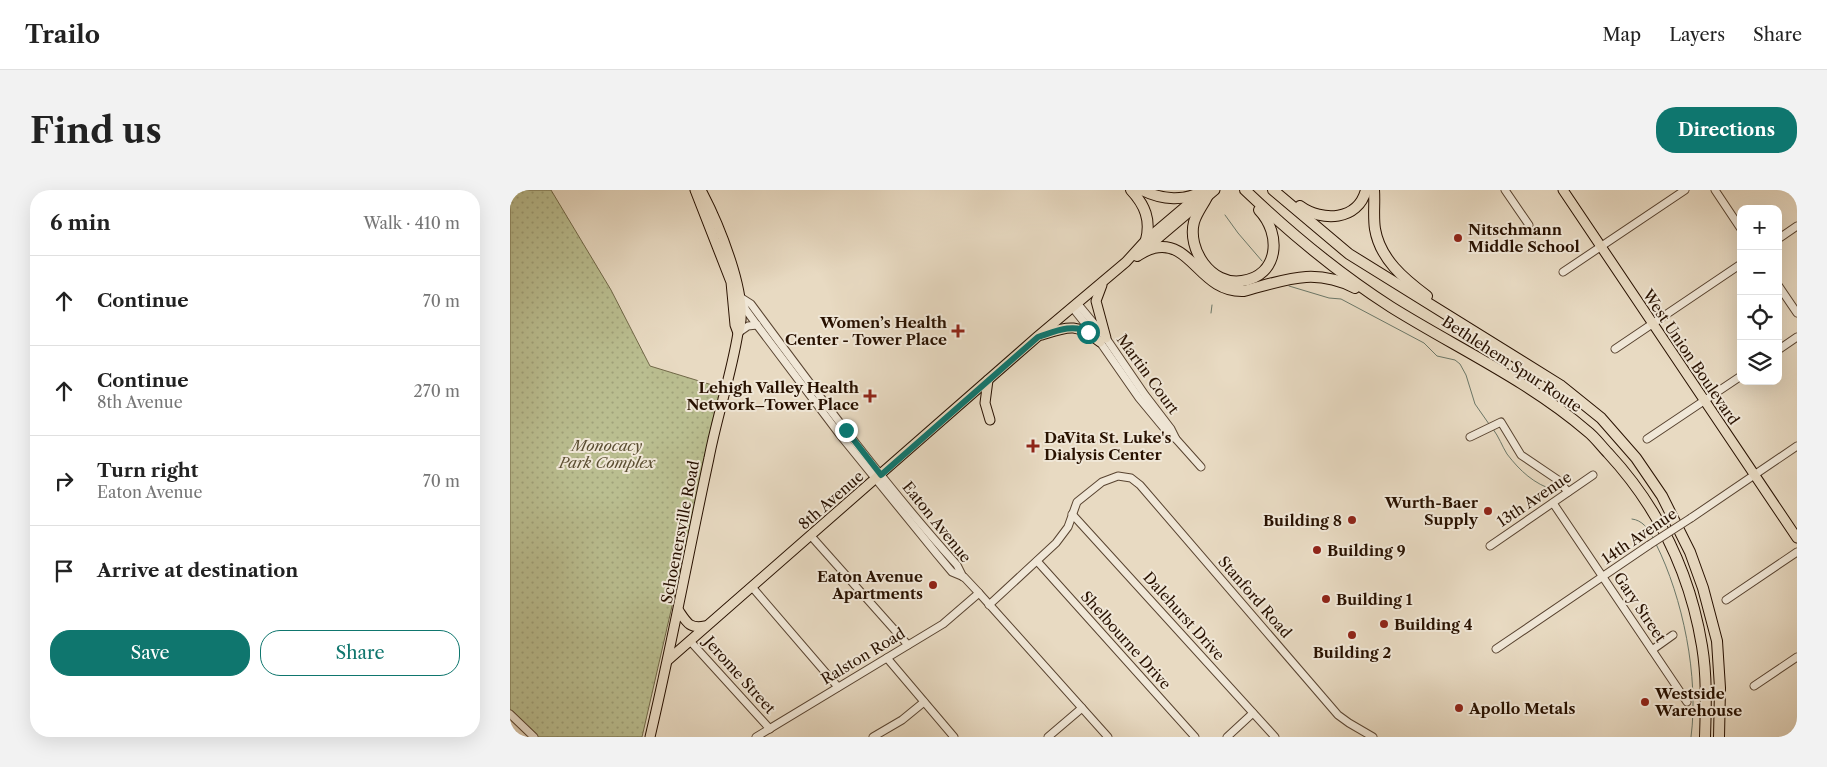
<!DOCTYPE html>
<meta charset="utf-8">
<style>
:root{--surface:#fff;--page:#f2f2f2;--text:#222;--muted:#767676;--line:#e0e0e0;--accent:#0f766e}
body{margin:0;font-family:"Libre Caslon Text",serif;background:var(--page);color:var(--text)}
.controls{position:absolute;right:15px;top:15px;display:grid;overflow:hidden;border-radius:10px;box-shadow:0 5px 20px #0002}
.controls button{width:45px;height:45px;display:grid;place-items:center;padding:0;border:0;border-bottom:1px solid var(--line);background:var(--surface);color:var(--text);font:25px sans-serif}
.stop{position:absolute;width:15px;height:15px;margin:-11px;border:4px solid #0f766e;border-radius:50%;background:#fff}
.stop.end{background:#0f766e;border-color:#fff;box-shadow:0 1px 5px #0008}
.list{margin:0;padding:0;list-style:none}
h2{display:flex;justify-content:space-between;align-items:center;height:65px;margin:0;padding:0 20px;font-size:21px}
h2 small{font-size:16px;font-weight:400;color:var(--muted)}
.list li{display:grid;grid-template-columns:32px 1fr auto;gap:15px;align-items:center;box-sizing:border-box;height:90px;padding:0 20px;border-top:1px solid var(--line)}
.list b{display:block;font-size:19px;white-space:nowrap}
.list p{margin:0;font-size:16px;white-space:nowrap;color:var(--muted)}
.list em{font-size:16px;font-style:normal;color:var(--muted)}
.actions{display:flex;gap:10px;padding:15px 20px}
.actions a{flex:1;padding:11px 0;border:1px solid var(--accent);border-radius:20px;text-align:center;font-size:18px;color:var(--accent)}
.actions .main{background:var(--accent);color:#fff}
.icon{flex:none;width:28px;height:28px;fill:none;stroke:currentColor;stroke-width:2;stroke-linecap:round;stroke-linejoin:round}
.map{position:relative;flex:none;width:1287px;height:547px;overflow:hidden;border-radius:20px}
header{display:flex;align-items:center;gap:30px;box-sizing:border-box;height:70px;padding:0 25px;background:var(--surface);border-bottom:1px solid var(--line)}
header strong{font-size:24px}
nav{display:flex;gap:28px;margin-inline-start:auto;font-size:18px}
.intro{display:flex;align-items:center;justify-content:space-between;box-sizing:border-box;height:120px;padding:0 30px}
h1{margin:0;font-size:35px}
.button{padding:12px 22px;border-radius:20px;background:var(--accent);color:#fff;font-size:18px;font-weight:700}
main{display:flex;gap:30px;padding:0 30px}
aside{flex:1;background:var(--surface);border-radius:20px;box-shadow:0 5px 20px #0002}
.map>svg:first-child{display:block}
.park{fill:url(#park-dots);stroke:#716848}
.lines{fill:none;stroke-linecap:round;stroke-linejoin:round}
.stream{stroke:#6b7768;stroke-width:1}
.minor-casing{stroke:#584330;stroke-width:9}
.major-casing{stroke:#281100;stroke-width:11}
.highway-casing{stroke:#281100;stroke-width:12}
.minor{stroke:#f0e7d7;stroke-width:7}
.major{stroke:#e8dac2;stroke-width:9}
.highway{stroke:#e8dac2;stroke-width:10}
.minor-bridge-casing{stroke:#584330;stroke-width:9;stroke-linecap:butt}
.minor-bridge{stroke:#f0e7d7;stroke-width:7}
.route{stroke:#0f766e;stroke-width:6}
.poi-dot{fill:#8f2418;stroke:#f0e7d7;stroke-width:2}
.labels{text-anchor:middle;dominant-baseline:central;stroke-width:4;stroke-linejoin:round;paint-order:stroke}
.poi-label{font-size:15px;font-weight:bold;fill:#281100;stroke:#f0e7d7;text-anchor:start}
.street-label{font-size:15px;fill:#281100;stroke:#f0e7d7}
.park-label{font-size:15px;font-style:italic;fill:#5b4e32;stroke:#f0e7d7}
</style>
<header>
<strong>Trailo</strong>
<nav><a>Map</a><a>Layers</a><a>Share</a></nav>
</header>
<div class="intro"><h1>Find us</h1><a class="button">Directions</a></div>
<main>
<aside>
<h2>6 min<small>Walk · 410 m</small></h2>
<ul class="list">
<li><svg class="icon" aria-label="ahead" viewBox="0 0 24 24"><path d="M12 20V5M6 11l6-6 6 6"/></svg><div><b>Continue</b></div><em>70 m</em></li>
<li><svg class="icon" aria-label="ahead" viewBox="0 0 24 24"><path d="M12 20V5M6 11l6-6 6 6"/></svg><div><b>Continue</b><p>8th Avenue</p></div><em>270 m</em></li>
<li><svg class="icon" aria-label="right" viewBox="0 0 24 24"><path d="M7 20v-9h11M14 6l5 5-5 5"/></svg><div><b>Turn right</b><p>Eaton Avenue</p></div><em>70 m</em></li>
<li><svg class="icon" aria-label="arrive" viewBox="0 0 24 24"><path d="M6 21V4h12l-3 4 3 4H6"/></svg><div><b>Arrive at destination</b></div></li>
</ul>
<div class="actions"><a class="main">Save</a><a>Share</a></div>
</aside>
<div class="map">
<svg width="1287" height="547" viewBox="0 0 1287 547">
<defs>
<pattern id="park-dots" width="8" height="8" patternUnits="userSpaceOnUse" patternTransform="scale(1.25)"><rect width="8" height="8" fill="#babe90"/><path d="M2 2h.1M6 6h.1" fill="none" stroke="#a0a27a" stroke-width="1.8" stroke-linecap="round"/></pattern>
</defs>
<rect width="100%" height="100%" fill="#e8dac2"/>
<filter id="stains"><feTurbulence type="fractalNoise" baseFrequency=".004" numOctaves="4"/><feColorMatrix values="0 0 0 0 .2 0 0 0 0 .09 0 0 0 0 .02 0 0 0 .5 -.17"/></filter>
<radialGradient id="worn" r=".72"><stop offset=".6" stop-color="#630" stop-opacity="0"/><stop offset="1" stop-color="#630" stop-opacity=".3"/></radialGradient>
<path class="park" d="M 0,0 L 41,0 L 101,100 L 140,176 L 212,198 L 132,547 L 25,547 L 0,524 Z"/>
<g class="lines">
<g class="stream">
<path d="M 715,25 L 728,43 L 752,71"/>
<path d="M 779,96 L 819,108 L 831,109 L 914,153 L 927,166 L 945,170 L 950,174 L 956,185 L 965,214 L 979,234"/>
<path d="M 701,123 L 702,115"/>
<path d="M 983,239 C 989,247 992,256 997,264 C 1010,281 1024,294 1044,300"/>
<path d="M 1122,329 C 1132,330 1139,339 1143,348"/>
<path d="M 1146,354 C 1173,408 1189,487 1181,547"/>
</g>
<defs>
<g id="minor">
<path d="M 995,0 L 1019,35"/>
<path d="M 1205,0 L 1231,39"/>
<path d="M 1268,49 L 1287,36"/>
<path d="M 1053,82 L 1175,0"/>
<path d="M 1268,95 L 1287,123"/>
<path d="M 230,107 L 241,114 C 307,203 373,293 447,375 L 453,387"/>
<path d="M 231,110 L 236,120 L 247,135 L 330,245 L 426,363 L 442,382 L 454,387 L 469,403 L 598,547"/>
<path d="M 567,113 L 596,148 L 635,205 L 661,239 L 666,249"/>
<path d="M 562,117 L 590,152 L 629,208 L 658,243 L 666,249 L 691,277"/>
<path d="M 228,143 L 238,136 L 247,135"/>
<path d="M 1105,159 L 1231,74"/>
<path d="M 1268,160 L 1287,147"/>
<path d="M 960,247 L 991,232 L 1011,265 L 1048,290 L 1058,302"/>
<path d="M 1137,249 L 1231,186"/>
<path d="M 1043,313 L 1177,512"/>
<path d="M 562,324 L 765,547"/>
<path d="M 1181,328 L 1287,256"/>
<path d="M 301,346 L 398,455"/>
<path d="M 980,356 L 1083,285"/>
<path d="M 527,371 L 685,547"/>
<path d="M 242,397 L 328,497"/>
<path d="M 1216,410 L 1287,362"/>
<path d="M 479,415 L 546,353 L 558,337 L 567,312 L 592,292 L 608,286 L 621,288 L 630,295 L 828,525 L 839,533 L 863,547"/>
<path d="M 180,451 L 260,539"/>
<path d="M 986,459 L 1139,355"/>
<path d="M 1142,460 L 1163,445"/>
<path d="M 377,468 L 444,547"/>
<path d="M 1244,496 L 1287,467"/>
<path d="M 0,524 L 24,547"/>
<path d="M 246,547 L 433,434 L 469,403"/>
<path d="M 363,547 L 392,530 L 414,512"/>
<path d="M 538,547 L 572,518"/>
<path d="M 717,547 L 743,523"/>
</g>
<g id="major">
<path d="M 185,0 L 221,92 L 225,135 L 228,143"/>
<path d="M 1053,0 L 1287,348"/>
<path d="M 633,61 L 705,0"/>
<path d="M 592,95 L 586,111 L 596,148"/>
<path d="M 532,145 C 560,136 566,133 590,152"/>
<path d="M 478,190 L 475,213 L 480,230"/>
<path d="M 169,421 C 177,433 180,439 195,436"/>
<path d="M 158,470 L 527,147 L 616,72 L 636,50 L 689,5"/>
<path d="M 140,547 C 162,454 179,361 199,268 C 207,226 221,186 228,143 C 242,111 207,30 191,0"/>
</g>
<g id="highway">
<path d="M 621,0 C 635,15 641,30 636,50"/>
<path d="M 632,0 C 652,10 675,12 694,0"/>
<path d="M 735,0 C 780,43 828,83 881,117 C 945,157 1019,191 1077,241 C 1085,247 1091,256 1098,263 C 1148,317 1180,383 1192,456 C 1197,486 1196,517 1195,547"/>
<path d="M 763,0 L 839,64 L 1050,195 L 1091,228 L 1126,268 L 1152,306 L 1180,362 L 1193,398 L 1207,451 L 1210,498 L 1209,547"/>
<path d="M 864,0 C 865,13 863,26 865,39 C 870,69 894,89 917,106"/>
<path d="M 698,5 C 694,14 687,22 684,32 C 677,59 701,96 732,91 C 769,86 772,44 749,20"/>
<path d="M 790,16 C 812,32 848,31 856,0"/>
<path d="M 627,66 C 632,63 638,59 644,58 C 682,49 690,103 734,101 C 775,90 804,77 845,98"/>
</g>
</defs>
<use href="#minor" class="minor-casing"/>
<use href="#major" class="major-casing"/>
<use href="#highway" class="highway-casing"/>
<use href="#minor" class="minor"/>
<use href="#major" class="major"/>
<use href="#highway" class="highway"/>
<defs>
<path id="minor-bridge" d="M 1139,355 L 1181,328"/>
</defs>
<use href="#minor-bridge" class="minor-bridge-casing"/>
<use href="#minor-bridge" class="minor-bridge"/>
</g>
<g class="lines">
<path class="route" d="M 336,240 L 371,285 L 528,147 C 544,142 562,133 578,142"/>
</g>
<g class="poi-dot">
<circle cx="948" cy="48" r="5"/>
<path d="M445.5 133.5h5v5h5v5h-5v5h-5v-5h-5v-5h5z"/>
<path d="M357.5 198.5h5v5h5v5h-5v5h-5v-5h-5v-5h5z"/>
<path d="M520.5 248.5h5v5h5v5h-5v5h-5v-5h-5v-5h5z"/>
<circle cx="978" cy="321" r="5"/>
<circle cx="842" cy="330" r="5"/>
<circle cx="807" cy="360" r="5"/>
<circle cx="423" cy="395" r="5"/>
<circle cx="816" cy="409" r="5"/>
<circle cx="874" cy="434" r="5"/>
<circle cx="842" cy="445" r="5"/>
<circle cx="1135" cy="512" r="5"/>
<circle cx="949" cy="518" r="5"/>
</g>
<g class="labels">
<g class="poi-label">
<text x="958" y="39">Nitschmann<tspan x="958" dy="17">Middle School</tspan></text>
<text x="437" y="132" text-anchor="end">Women’s Health<tspan x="437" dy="17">Center - Tower Place</tspan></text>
<text x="349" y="197" text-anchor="end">Lehigh Valley Health<tspan x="349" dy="17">Network–Tower Place</tspan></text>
<text x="534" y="247">DaVita St. Luke's<tspan x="534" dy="17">Dialysis Center</tspan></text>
<text x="968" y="312" text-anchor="end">Wurth-Baer<tspan x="968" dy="17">Supply</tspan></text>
<text x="832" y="330" text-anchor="end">Building 8</text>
<text x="817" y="360">Building 9</text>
<text x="413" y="386" text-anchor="end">Eaton Avenue<tspan x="413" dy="17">Apartments</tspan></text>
<text x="826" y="409">Building 1</text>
<text x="884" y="434">Building 4</text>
<text x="842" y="462" text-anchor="middle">Building 2</text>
<text x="1145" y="503">Westside<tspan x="1145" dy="17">Warehouse</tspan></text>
<text x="959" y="518">Apollo Metals</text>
</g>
<g class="street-label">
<text transform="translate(1181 167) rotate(56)">West Union Boulevard</text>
<text transform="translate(1002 174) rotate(33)">Bethlehem Spur Route</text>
<text transform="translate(638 184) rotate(54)">Martin Court</text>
<text transform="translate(1024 309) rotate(-34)">13th Avenue</text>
<text transform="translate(321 310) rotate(-41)">8th Avenue</text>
<text transform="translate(427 332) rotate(51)">Eaton Avenue</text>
<text transform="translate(170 342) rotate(-79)">Schoenersville Road</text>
<text transform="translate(1129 346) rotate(-34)">14th Avenue</text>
<text transform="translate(745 407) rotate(49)">Stanford Road</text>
<text transform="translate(1130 417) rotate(56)">Gary Street</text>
<text transform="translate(674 426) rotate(48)">Dalehurst Drive</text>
<text transform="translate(616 450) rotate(48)">Shelbourne Drive</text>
<text transform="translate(353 466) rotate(-31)">Ralston Road</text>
<text transform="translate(230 485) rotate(48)">Jerome Street</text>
</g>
<g class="park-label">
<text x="97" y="255">Monocacy<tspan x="97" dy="17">Park Complex</tspan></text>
</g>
</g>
<rect width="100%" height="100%" filter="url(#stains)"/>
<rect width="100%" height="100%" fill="url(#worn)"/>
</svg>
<div class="controls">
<button>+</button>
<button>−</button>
<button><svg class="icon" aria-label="locate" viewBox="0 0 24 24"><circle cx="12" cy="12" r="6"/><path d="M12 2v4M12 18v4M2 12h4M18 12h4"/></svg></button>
<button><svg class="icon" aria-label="layers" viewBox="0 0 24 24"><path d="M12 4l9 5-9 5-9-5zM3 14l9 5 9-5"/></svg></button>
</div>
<div class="stop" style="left:578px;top:142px"></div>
<div class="stop end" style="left:336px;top:240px"></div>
</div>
</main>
